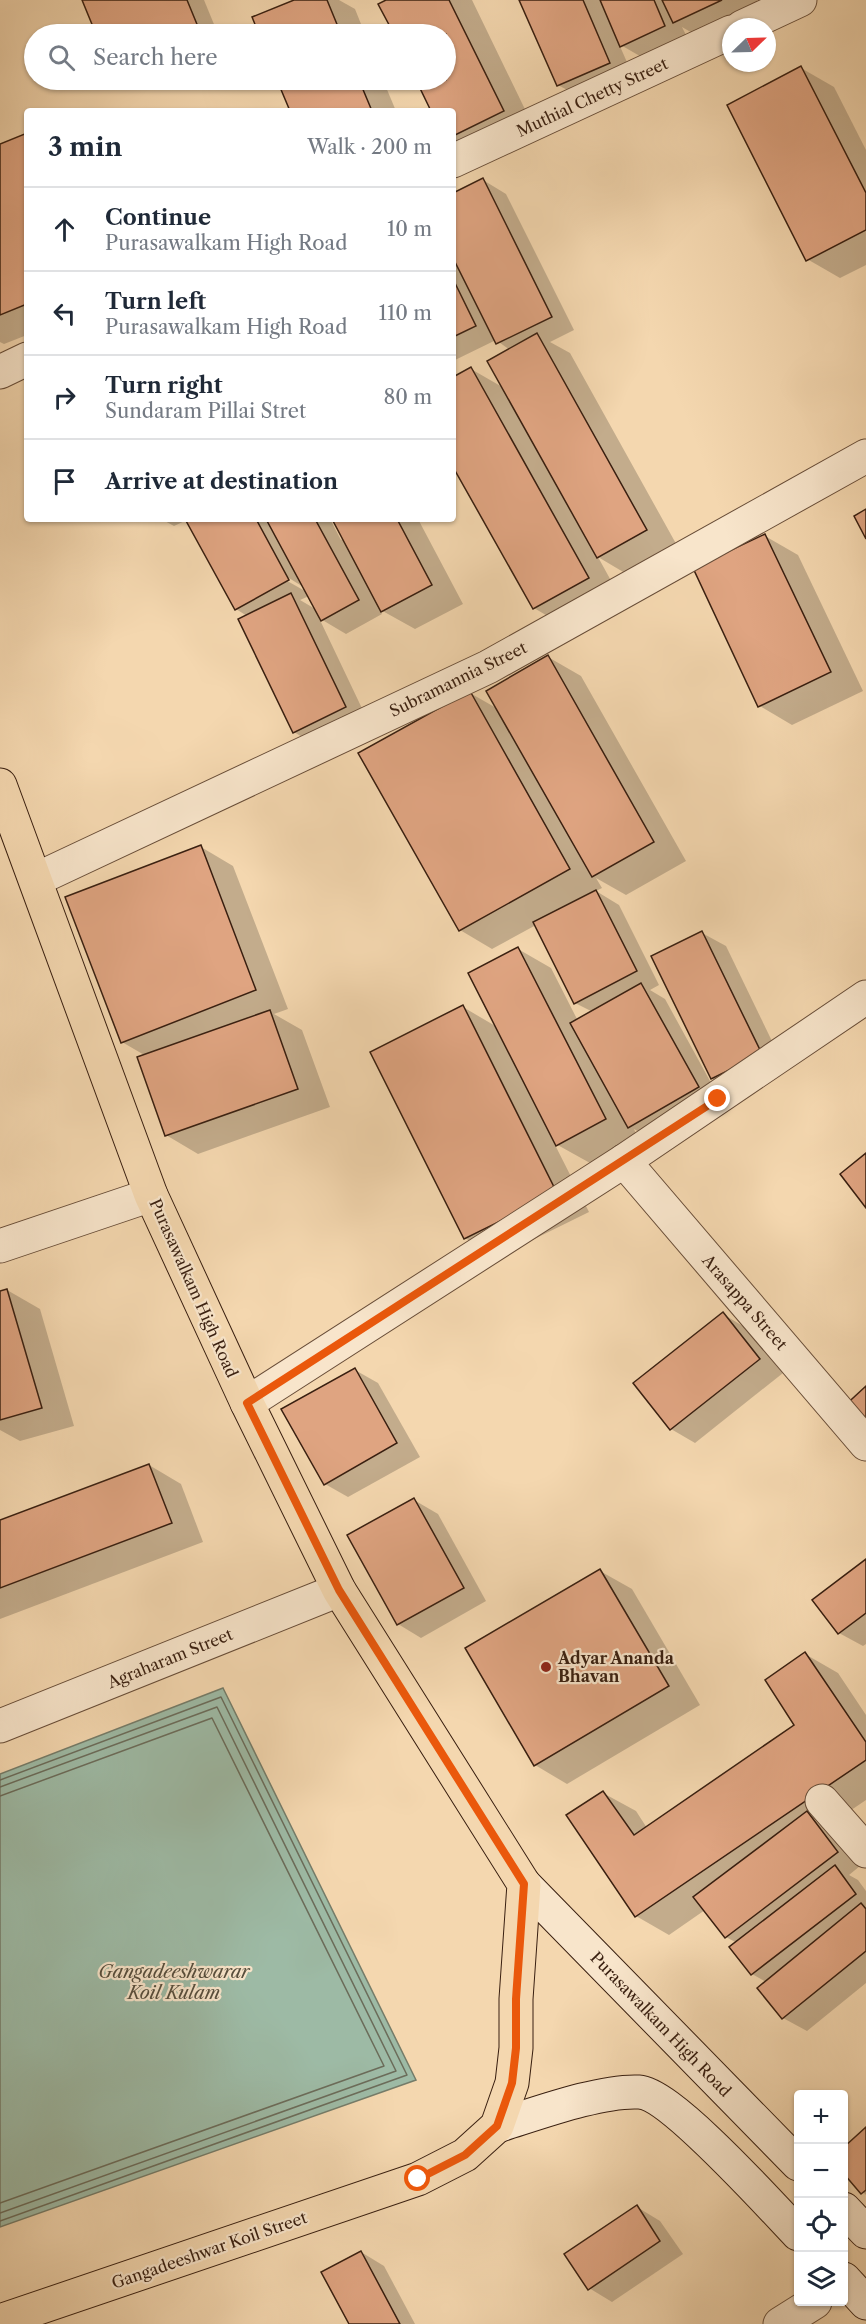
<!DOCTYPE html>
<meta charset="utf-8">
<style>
:root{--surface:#fff;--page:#f6f6f7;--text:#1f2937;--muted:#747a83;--line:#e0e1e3}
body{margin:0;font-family:"Libre Caslon Text",serif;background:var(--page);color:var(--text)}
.controls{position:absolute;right:18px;bottom:18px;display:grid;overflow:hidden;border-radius:6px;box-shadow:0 2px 4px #0004}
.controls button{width:54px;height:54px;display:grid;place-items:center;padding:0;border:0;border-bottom:2px solid var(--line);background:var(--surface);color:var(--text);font:30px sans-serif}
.compass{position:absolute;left:722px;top:18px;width:54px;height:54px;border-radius:50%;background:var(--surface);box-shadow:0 2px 4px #0004;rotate:67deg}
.stop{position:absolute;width:18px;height:18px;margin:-14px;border:4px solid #ea580c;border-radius:50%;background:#fff}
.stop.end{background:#ea580c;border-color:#fff;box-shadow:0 2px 6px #0008}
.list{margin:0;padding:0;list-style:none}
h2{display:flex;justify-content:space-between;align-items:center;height:78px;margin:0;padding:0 24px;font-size:26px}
h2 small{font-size:20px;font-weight:400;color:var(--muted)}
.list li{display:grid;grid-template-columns:39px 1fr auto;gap:18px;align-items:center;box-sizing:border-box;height:84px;padding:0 24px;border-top:2px solid var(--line)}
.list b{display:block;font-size:22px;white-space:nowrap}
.list p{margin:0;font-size:20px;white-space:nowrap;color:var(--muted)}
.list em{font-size:20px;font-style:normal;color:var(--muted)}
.icon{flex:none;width:33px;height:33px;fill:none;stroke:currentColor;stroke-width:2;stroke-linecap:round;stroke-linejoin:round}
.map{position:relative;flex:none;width:866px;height:2324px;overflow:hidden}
.search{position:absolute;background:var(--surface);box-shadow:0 2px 4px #0004;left:24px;top:24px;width:432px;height:66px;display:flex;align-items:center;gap:15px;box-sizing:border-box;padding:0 21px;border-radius:33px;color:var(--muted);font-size:22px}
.panel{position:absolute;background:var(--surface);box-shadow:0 2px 4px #0004;left:24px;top:108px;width:432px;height:414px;border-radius:6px}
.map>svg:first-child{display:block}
.water{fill:#9dbaa5;stroke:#757c69;stroke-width:1.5}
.shadow{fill:#0003;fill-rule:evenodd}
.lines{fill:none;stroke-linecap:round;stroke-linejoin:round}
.shore{stroke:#6b6c5a;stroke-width:1.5}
.building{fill:#dfa481;stroke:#391f10;stroke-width:1.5}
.street-casing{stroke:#684d38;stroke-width:35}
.secondary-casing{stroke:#391f10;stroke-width:35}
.primary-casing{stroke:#391f10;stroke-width:35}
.street{stroke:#f8e5cb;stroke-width:33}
.secondary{stroke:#f8e5cb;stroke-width:33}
.primary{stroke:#f4d7af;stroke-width:33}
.route{stroke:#ea580c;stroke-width:8}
.poi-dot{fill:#8f2418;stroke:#f8e5cb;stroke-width:2}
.labels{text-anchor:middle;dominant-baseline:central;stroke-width:4.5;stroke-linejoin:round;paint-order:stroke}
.street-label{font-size:16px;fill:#391f10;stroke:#f8e5cb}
.poi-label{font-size:16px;font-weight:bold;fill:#391f10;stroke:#f8e5cb;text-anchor:start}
.water-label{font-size:18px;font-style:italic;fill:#574e3d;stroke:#f8e5cb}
</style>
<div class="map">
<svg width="866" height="2324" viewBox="0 0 866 2324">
<rect width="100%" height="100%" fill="#f4d7af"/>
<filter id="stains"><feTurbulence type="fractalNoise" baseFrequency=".00333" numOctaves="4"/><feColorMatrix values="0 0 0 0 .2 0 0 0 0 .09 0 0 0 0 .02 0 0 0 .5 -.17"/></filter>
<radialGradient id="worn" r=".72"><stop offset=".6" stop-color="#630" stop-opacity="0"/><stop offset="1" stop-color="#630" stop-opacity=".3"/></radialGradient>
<path class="water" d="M 223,1688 L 416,2080 L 0,2227 L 0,1774 Z"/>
<g class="shadow">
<path d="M 83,0 L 204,0 L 218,34 L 98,34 Z"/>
<path d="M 298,0 L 339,0 L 355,9 L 365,34 L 261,34 L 254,18 Z"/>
<path d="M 389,0 L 472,0 L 535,130 L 479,158 L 453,143 L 453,111 L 433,111 L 417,80 L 446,80 L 446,34 L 395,34 L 380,4 Z"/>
<path d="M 521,0 L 757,0 L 764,14 L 706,41 L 682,27 L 688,39 L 645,59 L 619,44 L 633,76 L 582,98 L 558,85 Z"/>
<path d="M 801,68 L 834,87 L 866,150 L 866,265 L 840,278 L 807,259 Z"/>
<path d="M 121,80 L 164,80 L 139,90 Z"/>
<path d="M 279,80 L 383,80 L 396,111 L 292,111 Z"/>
<path d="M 27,135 L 27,335 L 4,344 L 0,342 L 0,146 Z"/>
<path d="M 483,180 L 506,194 L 574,330 L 550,342 L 570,353 L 679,549 L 630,576 L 598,557 L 620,597 L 566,627 L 534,608 L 453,464 L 453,379 L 471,369 L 504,388 L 510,350 L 496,340 L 453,361 L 453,195 Z"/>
<path d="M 161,519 L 330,519 L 341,540 L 344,538 L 334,519 L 418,519 L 463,604 L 415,629 L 379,609 L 382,614 L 346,634 L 319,618 L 368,721 L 317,746 L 294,732 L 247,616 L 236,609 L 187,520 L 174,526 ZM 284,575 L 305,588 L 305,591 L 282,578 ZM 309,596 L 317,610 L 300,600 Z"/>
<path d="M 765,536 L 798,555 L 863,691 L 792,725 L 760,706 Z"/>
<path d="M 548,657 L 581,676 L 686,861 L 626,895 L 596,878 L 602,888 L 596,891 L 619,905 L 659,985 L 650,990 L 665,999 L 721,1101 L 652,1140 L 634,1129 L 638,1138 L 590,1163 L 554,1143 L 589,1212 L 498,1257 L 465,1238 L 463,1007 L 497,1027 L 518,949 L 551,968 L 578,1021 L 593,1012 L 575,1003 L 536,925 L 492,949 L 460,930 L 470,693 L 498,709 Z"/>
<path d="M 201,847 L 233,866 L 288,1009 L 274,1014 L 302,1030 L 330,1107 L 198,1154 L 166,1135 L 146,1056 L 122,1042 Z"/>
<path d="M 702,933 L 726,946 L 785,1068 L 736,1091 L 712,1078 Z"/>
<path d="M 7,1290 L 40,1309 L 74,1426 L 20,1441 L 0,1430 L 0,1292 Z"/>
<path d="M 723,1314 L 746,1328 L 783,1373 L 695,1443 L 671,1429 L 636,1383 Z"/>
<path d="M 355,1370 L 378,1383 L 420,1457 L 348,1497 L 325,1484 Z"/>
<path d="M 149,1465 L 181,1484 L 203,1542 L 0,1619 L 0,1522 Z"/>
<path d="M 414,1500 L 438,1514 L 486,1601 L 421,1638 L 398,1624 Z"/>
<path d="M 866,1561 L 866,1644 L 863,1646 L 839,1633 L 814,1600 Z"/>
<path d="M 600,1571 L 632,1589 L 700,1705 L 567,1784 L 535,1765 Z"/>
<path d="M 805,1654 L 838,1673 L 866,1715 L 866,1800 L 829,1825 L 860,1866 L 849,1875 L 858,1880 L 866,1891 L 866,1983 L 807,2031 L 783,2018 L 766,1982 L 752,1974 L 731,1947 L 737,1943 L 726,1937 L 705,1910 L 669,1935 L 636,1916 L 569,1816 L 603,1793 L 636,1811 L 647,1828 L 796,1725 Z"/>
<path d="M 866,2129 L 866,2195 L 844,2172 L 844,2149 Z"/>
<path d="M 637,2207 L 660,2221 L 683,2254 L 612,2302 L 589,2288 Z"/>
<path d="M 361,2252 L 384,2266 L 415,2324 L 351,2324 Z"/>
</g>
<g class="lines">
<g class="shore">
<path d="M 0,1780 L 221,1697 L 407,2075 L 0,2221"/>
<path d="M 0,1787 L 217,1707 L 396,2071 L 0,2213"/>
<path d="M 0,1796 L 212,1718 L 384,2066 L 0,2203"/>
</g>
</g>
<g class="building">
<path d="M 82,0 L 187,0 L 201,34 L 96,34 Z"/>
<path d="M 294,0 L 327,0 L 341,34 L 259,34 L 252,17 Z"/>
<path d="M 386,0 L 449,0 L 504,111 L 453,136 L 453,111 L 431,111 L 416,80 L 446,80 L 446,34 L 394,34 L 378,4 Z"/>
<path d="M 519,0 L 583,0 L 610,63 L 557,86 Z"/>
<path d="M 600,0 L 654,0 L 665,26 L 620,47 Z"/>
<path d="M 662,0 L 722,0 L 673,23 Z"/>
<path d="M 801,66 L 866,193 L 866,230 L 806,261 L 727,105 Z"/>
<path d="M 277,80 L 359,80 L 372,111 L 290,111 Z"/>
<path d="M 27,133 L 27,304 L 0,315 L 0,144 Z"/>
<path d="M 483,178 L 552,317 L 496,344 L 453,258 L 453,193 Z"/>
<path d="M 453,279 L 476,326 L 453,337 Z"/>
<path d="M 537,333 L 647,530 L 597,558 L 487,361 Z"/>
<path d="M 471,367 L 589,578 L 533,609 L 453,467 L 453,377 Z"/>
<path d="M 866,509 L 866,539 L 854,516 Z"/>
<path d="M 185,519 L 256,519 L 289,580 L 235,610 Z"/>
<path d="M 266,519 L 315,519 L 359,600 L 321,621 Z"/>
<path d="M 332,519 L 397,519 L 432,585 L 381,612 Z"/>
<path d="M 765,534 L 831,672 L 758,707 L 693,568 Z"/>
<path d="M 291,593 L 346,707 L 293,733 L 238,619 Z"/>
<path d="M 548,655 L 654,842 L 592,877 L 486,691 Z"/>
<path d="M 470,691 L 570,869 L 459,931 L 358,753 Z"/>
<path d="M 201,845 L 256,990 L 121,1043 L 65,897 Z"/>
<path d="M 596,890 L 637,971 L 574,1004 L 533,922 Z"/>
<path d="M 702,931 L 762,1054 L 711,1079 L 651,956 Z"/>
<path d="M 518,947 L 606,1119 L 556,1146 L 468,973 Z"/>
<path d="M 641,983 L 699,1087 L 628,1128 L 570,1023 Z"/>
<path d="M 463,1005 L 557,1193 L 464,1239 L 370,1052 Z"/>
<path d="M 270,1010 L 298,1089 L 165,1136 L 137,1057 Z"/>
<path d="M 866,1153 L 866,1208 L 840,1174 Z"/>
<path d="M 7,1289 L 42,1408 L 0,1420 L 0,1291 Z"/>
<path d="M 723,1312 L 760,1359 L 670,1430 L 633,1383 Z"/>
<path d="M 355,1368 L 397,1443 L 324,1485 L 281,1409 Z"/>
<path d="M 866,1386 L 866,1439 L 840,1410 Z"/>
<path d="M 149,1464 L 172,1523 L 0,1588 L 0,1520 Z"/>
<path d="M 414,1498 L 464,1588 L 397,1625 L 347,1535 Z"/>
<path d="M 866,1559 L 866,1613 L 838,1634 L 812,1600 Z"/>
<path d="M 600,1569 L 669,1686 L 534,1766 L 465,1648 Z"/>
<path d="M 805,1652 L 866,1742 L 866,1760 L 635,1917 L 566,1815 L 603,1791 L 634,1835 L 794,1725 L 765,1680 Z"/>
<path d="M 807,1811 L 838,1852 L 725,1938 L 693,1897 Z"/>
<path d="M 835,1865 L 856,1894 L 751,1975 L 729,1947 Z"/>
<path d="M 861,1903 L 866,1909 L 866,1951 L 782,2019 L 757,1988 Z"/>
<path d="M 866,2127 L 866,2190 L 861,2194 L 844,2174 L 844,2147 Z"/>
<path d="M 637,2205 L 660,2241 L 588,2290 L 564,2254 Z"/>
<path d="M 361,2251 L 400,2324 L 349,2324 L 321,2272 Z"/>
</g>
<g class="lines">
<defs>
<g id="street">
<path d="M 742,27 L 800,0"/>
<path d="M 453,161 L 731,32"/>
<path d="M 0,372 L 27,359"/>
<path d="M 37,879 L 488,667 L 866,456"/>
<path d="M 624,1161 L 866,1444"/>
<path d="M 0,1246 L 151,1195"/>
<path d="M 247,1403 L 624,1161 L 866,997"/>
<path d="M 0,1726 L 339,1590"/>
<path d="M 822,1801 L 866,1851"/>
<path d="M 780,2324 L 815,2302"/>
</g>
<g id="secondary">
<path d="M 524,1884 L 798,2164"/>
<path d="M 497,2126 C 536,2114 600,2090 639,2092 C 671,2094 772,2207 798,2234"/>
<path d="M 844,2209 L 866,2232"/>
<path d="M 844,2279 L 866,2303"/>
</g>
<path id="primary" d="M 0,785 L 151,1195 L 247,1403 L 339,1590 L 524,1884 L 516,1999 L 516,2048 L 512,2083 L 497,2126 L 465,2155 L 418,2179 L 0,2321"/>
</defs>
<use href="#street" class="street-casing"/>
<use href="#secondary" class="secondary-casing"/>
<use href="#primary" class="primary-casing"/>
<use href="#street" class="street"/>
<use href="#secondary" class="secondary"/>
<use href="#primary" class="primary"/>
</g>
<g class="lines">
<path class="route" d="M 418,2179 L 465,2155 L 497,2126 L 512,2083 L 516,2048 L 516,1999 L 524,1884 L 339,1590 L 247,1403 L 718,1099"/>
</g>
<circle class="poi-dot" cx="546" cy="1667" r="6"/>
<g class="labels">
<g class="street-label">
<text transform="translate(592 97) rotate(-25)">Muthial Chetty Street</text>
<text transform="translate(458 679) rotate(-26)">Subramannia Street</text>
<text transform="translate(194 1288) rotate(66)">Purasawalkam High Road</text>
<text transform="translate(745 1302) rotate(49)">Arasappa Street</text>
<text transform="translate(170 1658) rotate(-22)">Agraharam Street</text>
<text transform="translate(661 2024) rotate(46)">Purasawalkam High Road</text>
<text transform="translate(209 2250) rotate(-19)">Gangadeeshwar Koil Street</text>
</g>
<g class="poi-label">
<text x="558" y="1658">Adyar Ananda<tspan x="558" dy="18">Bhavan</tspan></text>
</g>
<g class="water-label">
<text x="174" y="1972">Gangadeeshwarar<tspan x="174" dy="21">Koil Kulam</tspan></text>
</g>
</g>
<rect width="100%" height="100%" filter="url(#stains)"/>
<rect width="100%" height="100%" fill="url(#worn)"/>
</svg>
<div class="controls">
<button>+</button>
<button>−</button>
<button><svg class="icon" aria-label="locate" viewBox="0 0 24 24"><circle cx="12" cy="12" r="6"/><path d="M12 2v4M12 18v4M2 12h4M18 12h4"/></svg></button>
<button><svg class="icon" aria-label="layers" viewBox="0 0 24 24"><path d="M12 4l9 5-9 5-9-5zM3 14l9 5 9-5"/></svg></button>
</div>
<svg class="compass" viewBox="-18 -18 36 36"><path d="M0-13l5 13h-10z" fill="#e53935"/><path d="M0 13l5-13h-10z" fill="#747a83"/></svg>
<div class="stop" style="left:418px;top:2179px"></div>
<div class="stop end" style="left:718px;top:1099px"></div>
<div class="search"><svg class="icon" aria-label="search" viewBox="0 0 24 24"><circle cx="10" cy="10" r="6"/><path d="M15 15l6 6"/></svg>Search here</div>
<section class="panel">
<h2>3 min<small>Walk · 200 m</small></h2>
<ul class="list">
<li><svg class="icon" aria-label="ahead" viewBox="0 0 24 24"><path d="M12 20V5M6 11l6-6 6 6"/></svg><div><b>Continue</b><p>Purasawalkam High Road</p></div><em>10 m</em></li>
<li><svg class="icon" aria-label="left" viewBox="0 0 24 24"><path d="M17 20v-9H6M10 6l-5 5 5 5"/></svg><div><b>Turn left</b><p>Purasawalkam High Road</p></div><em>110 m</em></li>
<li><svg class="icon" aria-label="right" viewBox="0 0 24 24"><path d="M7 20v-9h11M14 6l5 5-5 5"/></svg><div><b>Turn right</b><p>Sundaram Pillai Stret</p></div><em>80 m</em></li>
<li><svg class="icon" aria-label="arrive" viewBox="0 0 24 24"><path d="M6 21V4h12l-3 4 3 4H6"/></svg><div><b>Arrive at destination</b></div></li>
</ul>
</section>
</div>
